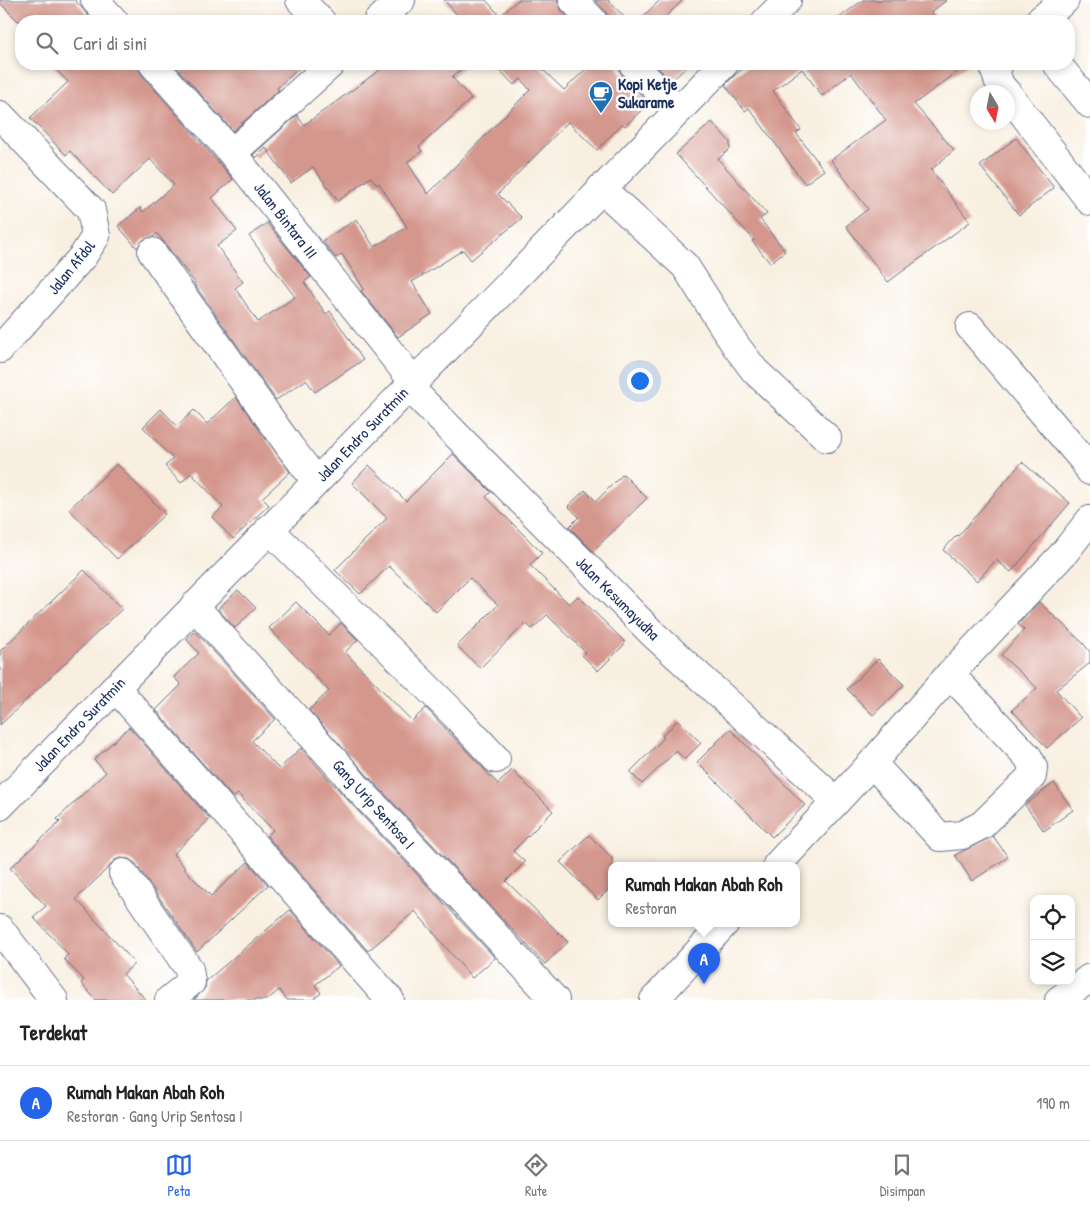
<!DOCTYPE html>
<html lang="id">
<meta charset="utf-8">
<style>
:root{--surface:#fff;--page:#f6f6f6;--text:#222;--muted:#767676;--line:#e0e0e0;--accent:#2563eb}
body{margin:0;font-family:"Patrick Hand",sans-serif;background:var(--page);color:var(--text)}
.controls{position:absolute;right:15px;bottom:15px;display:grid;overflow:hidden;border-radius:10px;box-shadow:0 2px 8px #0003}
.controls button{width:45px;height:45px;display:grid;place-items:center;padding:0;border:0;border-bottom:1px solid var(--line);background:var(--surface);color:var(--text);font:25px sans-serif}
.compass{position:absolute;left:970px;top:85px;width:45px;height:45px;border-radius:50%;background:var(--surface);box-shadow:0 2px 8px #0003;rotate:170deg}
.you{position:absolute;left:639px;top:380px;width:18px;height:18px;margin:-12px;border:4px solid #fff;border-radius:50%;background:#1a73e8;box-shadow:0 0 0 8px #1a73e833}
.badge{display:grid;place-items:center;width:32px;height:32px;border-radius:50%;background:var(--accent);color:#fff;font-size:16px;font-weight:700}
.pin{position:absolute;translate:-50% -41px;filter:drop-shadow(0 1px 2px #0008)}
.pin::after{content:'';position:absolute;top:26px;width:18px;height:15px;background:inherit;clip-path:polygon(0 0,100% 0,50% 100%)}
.popup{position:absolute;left:608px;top:862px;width:192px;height:65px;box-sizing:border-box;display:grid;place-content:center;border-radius:10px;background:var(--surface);filter:drop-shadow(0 1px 4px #0005);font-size:16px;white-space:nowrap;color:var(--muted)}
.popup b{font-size:19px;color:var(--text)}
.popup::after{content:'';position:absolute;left:50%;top:100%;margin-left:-10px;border:10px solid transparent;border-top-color:var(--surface)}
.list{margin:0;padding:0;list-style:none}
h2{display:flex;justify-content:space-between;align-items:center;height:65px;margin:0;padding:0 20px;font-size:21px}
h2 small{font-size:16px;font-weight:400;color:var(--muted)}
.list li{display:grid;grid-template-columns:32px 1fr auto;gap:15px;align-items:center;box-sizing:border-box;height:75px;padding:0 20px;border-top:1px solid var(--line)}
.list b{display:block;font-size:19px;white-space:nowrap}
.list p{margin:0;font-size:16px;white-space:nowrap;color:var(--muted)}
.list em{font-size:16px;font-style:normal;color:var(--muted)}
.icon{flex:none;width:28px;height:28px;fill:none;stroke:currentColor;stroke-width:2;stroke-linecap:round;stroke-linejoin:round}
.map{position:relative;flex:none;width:1090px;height:1000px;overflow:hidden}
.search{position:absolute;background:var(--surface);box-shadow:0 2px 8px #0003;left:15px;right:15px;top:15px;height:55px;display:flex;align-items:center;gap:12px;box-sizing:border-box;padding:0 18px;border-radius:20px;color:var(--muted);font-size:19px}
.sheet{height:140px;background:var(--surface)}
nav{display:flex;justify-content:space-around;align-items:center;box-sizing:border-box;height:70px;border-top:1px solid var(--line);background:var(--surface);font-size:14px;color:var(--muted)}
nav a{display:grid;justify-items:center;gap:2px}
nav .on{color:var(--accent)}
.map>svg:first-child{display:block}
.building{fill:#d4978d}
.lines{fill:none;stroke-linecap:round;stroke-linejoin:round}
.minor-casing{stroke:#68728c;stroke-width:30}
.major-casing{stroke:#68728c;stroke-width:30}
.minor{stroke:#fff;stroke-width:28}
.major{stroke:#fff;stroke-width:28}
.labels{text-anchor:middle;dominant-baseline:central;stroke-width:5;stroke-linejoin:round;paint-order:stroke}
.poi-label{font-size:16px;font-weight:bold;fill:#1b2f5e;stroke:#fff;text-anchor:start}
.street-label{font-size:16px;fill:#1b2f5e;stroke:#fff}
</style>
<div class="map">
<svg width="1090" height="1000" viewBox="0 0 1090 1000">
<rect width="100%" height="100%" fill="#fff"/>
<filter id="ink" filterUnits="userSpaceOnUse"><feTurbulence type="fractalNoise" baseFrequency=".02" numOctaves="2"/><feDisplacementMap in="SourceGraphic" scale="10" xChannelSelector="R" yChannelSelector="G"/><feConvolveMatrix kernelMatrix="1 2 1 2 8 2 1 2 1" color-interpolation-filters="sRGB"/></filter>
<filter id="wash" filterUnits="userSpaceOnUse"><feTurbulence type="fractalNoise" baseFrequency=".0096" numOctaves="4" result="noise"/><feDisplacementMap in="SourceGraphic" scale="20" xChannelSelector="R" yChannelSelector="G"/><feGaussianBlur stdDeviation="1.12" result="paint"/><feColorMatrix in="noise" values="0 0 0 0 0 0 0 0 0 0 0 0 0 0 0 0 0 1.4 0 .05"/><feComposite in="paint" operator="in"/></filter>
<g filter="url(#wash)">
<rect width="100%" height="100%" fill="#f8efe0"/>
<g id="blocks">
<g class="building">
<path d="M 0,0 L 75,0 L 93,21 L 18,21 L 0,3 Z"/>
<path d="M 444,0 L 486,0 L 500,16 L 518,0 L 558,0 L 561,10 L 572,21 L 463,21 Z"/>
<path d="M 595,0 L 608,0 L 628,21 L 608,21 L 608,17 L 605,11 Z"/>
<path d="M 660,0 L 683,0 L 661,21 L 638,21 Z"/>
<path d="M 863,0 L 947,0 L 931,12 L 938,21 L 835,21 Z"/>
<path d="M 51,64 L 138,64 L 141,74 L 233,179 L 212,198 L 237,231 L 217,246 L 243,282 L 235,288 L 258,322 L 295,297 L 249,236 L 267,223 L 311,277 L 304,282 L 326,314 L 330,311 L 363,360 L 315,392 L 306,380 L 276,400 L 194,284 L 195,283 L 157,233 L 153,237 L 143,240 L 137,248 L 118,226 L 140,208 L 143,212 L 174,185 L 150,159 L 112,195 L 70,151 L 66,155 L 30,118 L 68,82 Z"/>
<path d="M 174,64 L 304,64 L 277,88 L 279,90 L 233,131 Z"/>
<path d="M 388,64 L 467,64 L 452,77 L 471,99 L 419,147 L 422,151 L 407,162 L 428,194 L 530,90 L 521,79 L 514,85 L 494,64 L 542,64 L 539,66 L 564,90 L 591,64 L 618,64 L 618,68 L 622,75 L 649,103 L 625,126 L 622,124 L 597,150 L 568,122 L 498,194 L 522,218 L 471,260 L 463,250 L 412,282 L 432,314 L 398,337 L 361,291 L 364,289 L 342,254 L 336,258 L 322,241 L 357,219 L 374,247 L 407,227 L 379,183 L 377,185 L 371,177 L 338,201 L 313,167 L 291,183 L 266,148 L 256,158 L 253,155 L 297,115 L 304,125 Z"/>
<path d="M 654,64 L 690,64 L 671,81 Z"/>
<path d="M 750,64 L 968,64 L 914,104 L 954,150 L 931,170 L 970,222 L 888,282 L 846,226 L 868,209 L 831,160 L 886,120 L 851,73 L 822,96 L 802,69 L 773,91 L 801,130 L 796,133 L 824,170 L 805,184 L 749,108 L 745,111 L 725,85 L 736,74 Z"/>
<path d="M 712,122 L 730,142 L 730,149 L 718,159 L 767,214 L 760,219 L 785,251 L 770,263 L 752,241 L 754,240 L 676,154 Z"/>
<path d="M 1016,138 L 1054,188 L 1019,215 L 980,166 Z"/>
<path d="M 236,397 L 290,472 L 262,498 L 269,505 L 233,539 L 212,517 L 223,507 L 191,473 L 181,483 L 165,466 L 173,459 L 143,427 L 161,409 L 177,426 L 194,410 L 207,424 Z"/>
<path d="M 453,454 L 491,492 L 486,497 L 542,553 L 530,565 L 569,604 L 578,596 L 626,643 L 598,671 L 582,655 L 585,652 L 547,615 L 532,629 L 526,623 L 480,668 L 457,646 L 498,605 L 470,578 L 436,612 L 389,566 L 360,594 L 335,570 L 387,518 L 352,483 L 369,465 L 406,501 Z"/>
<path d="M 1022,462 L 1070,503 L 1011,572 L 996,560 L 977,581 L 943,550 L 957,535 L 958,536 Z"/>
<path d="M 117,464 L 165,514 L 117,559 L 69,509 Z"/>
<path d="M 623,474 L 647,498 L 593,551 L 569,527 L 579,517 L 568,506 L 585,490 L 596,501 Z"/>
<path d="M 84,570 L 122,609 L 0,725 L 0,651 Z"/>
<path d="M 238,590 L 256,608 L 235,628 L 218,609 Z"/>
<path d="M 296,602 L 329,635 L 341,623 L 358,640 L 345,652 L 412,721 L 426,708 L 498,784 L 512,770 L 553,811 L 513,851 L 525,862 L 506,881 L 568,942 L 545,964 L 367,775 L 309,710 L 329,691 L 269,628 Z"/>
<path d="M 1039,602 L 1083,643 L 1090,652 L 1090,663 L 1056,690 L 1081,718 L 1047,748 L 1012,710 L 1037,688 L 1001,655 L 1024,630 L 1018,624 Z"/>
<path d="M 195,631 L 275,719 L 252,741 L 279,769 L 301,748 L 344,796 L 495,958 L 472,978 L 415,911 L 368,951 L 267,836 L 273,830 L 238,794 L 233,798 L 156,710 L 181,685 L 174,677 L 199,653 L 186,639 Z"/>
<path d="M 878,659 L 904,685 L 873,715 L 847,689 Z"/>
<path d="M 678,720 L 701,743 L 685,759 L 676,751 L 642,784 L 630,772 L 664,738 L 662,736 Z"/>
<path d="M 129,727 L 210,819 L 173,854 L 185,868 L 184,869 L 211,896 L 248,862 L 268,885 L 197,952 L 136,864 L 129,859 L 121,858 L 115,860 L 108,868 L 76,899 L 135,963 L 123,974 L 146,1000 L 96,1000 L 81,983 L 84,980 L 64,959 L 68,954 L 33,917 L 46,906 L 10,868 L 60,822 L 57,819 L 106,772 L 94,760 Z"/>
<path d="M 730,729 L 805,805 L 772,837 L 697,762 Z"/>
<path d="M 1054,783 L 1073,810 L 1044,831 L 1025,805 Z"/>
<path d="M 589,835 L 612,858 L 612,886 L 598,900 L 560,862 Z"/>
<path d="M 993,836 L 1008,857 L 972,881 L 955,855 Z"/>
<path d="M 290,910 L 339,966 L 315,985 L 321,993 L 313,1000 L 287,1000 L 279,990 L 267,1000 L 194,1000 L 205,988 L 206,981 Z"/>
</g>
</g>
</g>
<g filter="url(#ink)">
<use href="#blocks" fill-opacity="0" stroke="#68728c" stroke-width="1"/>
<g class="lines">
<defs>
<g id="minor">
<path d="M 95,0 L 114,21"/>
<path d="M 300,0 L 321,21"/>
<path d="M 573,0 L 593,21"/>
<path d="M 378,21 L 401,0"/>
<path d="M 1039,21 L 1065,0"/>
<path d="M 153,64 L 232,153 L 413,381"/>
<path d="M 633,64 L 678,111"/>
<path d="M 999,64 L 995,71 L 1000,85 L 1006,92"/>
<path d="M 1057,64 L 1090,104"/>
<path d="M 1008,94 L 1090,201"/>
<path d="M 0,115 L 91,210 L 96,236 L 83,256 L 0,349"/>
<path d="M 232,153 L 331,64"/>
<path d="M 601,188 L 685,266 L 736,346 L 755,371 L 827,438"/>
<path d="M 152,252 L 290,447 L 316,481"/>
<path d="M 970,327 L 1084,461 L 1090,471"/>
<path d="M 408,386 L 653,634 L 836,801"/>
<path d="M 269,529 L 455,715 L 496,759"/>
<path d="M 194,606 L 342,769 L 355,785 L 466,903 L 555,1000"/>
<path d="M 115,687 L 390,1000"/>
<path d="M 872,763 L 940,837 L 962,835 L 982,825 L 1032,776 L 1033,767 L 1028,757 L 950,674"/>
<path d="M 777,865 L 872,763 L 950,674 L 1064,553 L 1090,520"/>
<path d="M 123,873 L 189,969 L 191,982 L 169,1000"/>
<path d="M 0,929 L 54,1000"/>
<path d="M 654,1000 L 725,923"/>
<path d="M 1059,1000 L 1090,978"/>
</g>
<g id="major">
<path d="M 766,21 L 787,0"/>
<path d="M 0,806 L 724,64"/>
</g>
</defs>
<use href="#minor" class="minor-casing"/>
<use href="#major" class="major-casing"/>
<use href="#minor" class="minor"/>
<use href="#major" class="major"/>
</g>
</g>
<defs>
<symbol id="cafe-pin" viewBox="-11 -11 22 30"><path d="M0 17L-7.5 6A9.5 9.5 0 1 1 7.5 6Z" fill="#1f6fb2" stroke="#fff"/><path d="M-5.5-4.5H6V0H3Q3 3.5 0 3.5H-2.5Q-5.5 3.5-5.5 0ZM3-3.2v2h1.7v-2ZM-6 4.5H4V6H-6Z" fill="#fff"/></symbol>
</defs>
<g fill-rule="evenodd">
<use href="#cafe-pin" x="587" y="79" width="28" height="38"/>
</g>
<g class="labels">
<g class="poi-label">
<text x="618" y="84">Kopi Ketje<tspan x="618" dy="18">Sukarame</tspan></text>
</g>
<g class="street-label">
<text transform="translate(286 220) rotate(52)">Jalan Bintara III</text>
<text transform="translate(71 267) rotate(-51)">Jalan Afdol</text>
<text transform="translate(362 434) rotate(-46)">Jalan Endro Suratmin</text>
<text transform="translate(618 598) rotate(45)">Jalan Kesumayudha</text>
<text transform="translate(79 724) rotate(-46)">Jalan Endro Suratmin</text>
<text transform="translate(374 804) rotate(48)">Gang Urip Sentosa I</text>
</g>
</g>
</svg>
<div class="controls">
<button><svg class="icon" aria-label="locate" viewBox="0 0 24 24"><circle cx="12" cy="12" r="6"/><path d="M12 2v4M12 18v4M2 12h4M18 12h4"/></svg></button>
<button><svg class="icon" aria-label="layers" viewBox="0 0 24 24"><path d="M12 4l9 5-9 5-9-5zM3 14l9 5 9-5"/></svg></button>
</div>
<svg class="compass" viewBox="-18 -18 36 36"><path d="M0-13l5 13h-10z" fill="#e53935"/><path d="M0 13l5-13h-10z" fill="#767676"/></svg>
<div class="you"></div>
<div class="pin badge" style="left:704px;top:984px">A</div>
<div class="popup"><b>Rumah Makan Abah Roh</b>Restoran</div>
<div class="search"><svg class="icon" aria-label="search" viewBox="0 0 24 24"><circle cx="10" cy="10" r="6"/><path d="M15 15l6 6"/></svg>Cari di sini</div>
</div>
<section class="sheet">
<h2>Terdekat<small></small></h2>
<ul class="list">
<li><span class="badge">A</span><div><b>Rumah Makan Abah Roh</b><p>Restoran · Gang Urip Sentosa I</p></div><em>190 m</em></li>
</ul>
</section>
<nav>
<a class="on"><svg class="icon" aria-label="map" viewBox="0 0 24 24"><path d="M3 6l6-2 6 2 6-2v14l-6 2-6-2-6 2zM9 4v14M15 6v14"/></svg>Peta</a>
<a><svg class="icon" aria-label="directions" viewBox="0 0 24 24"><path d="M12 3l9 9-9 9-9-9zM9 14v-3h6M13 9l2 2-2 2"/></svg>Rute</a>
<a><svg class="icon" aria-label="saved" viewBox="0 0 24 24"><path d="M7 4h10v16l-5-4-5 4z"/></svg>Disimpan</a>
</nav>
